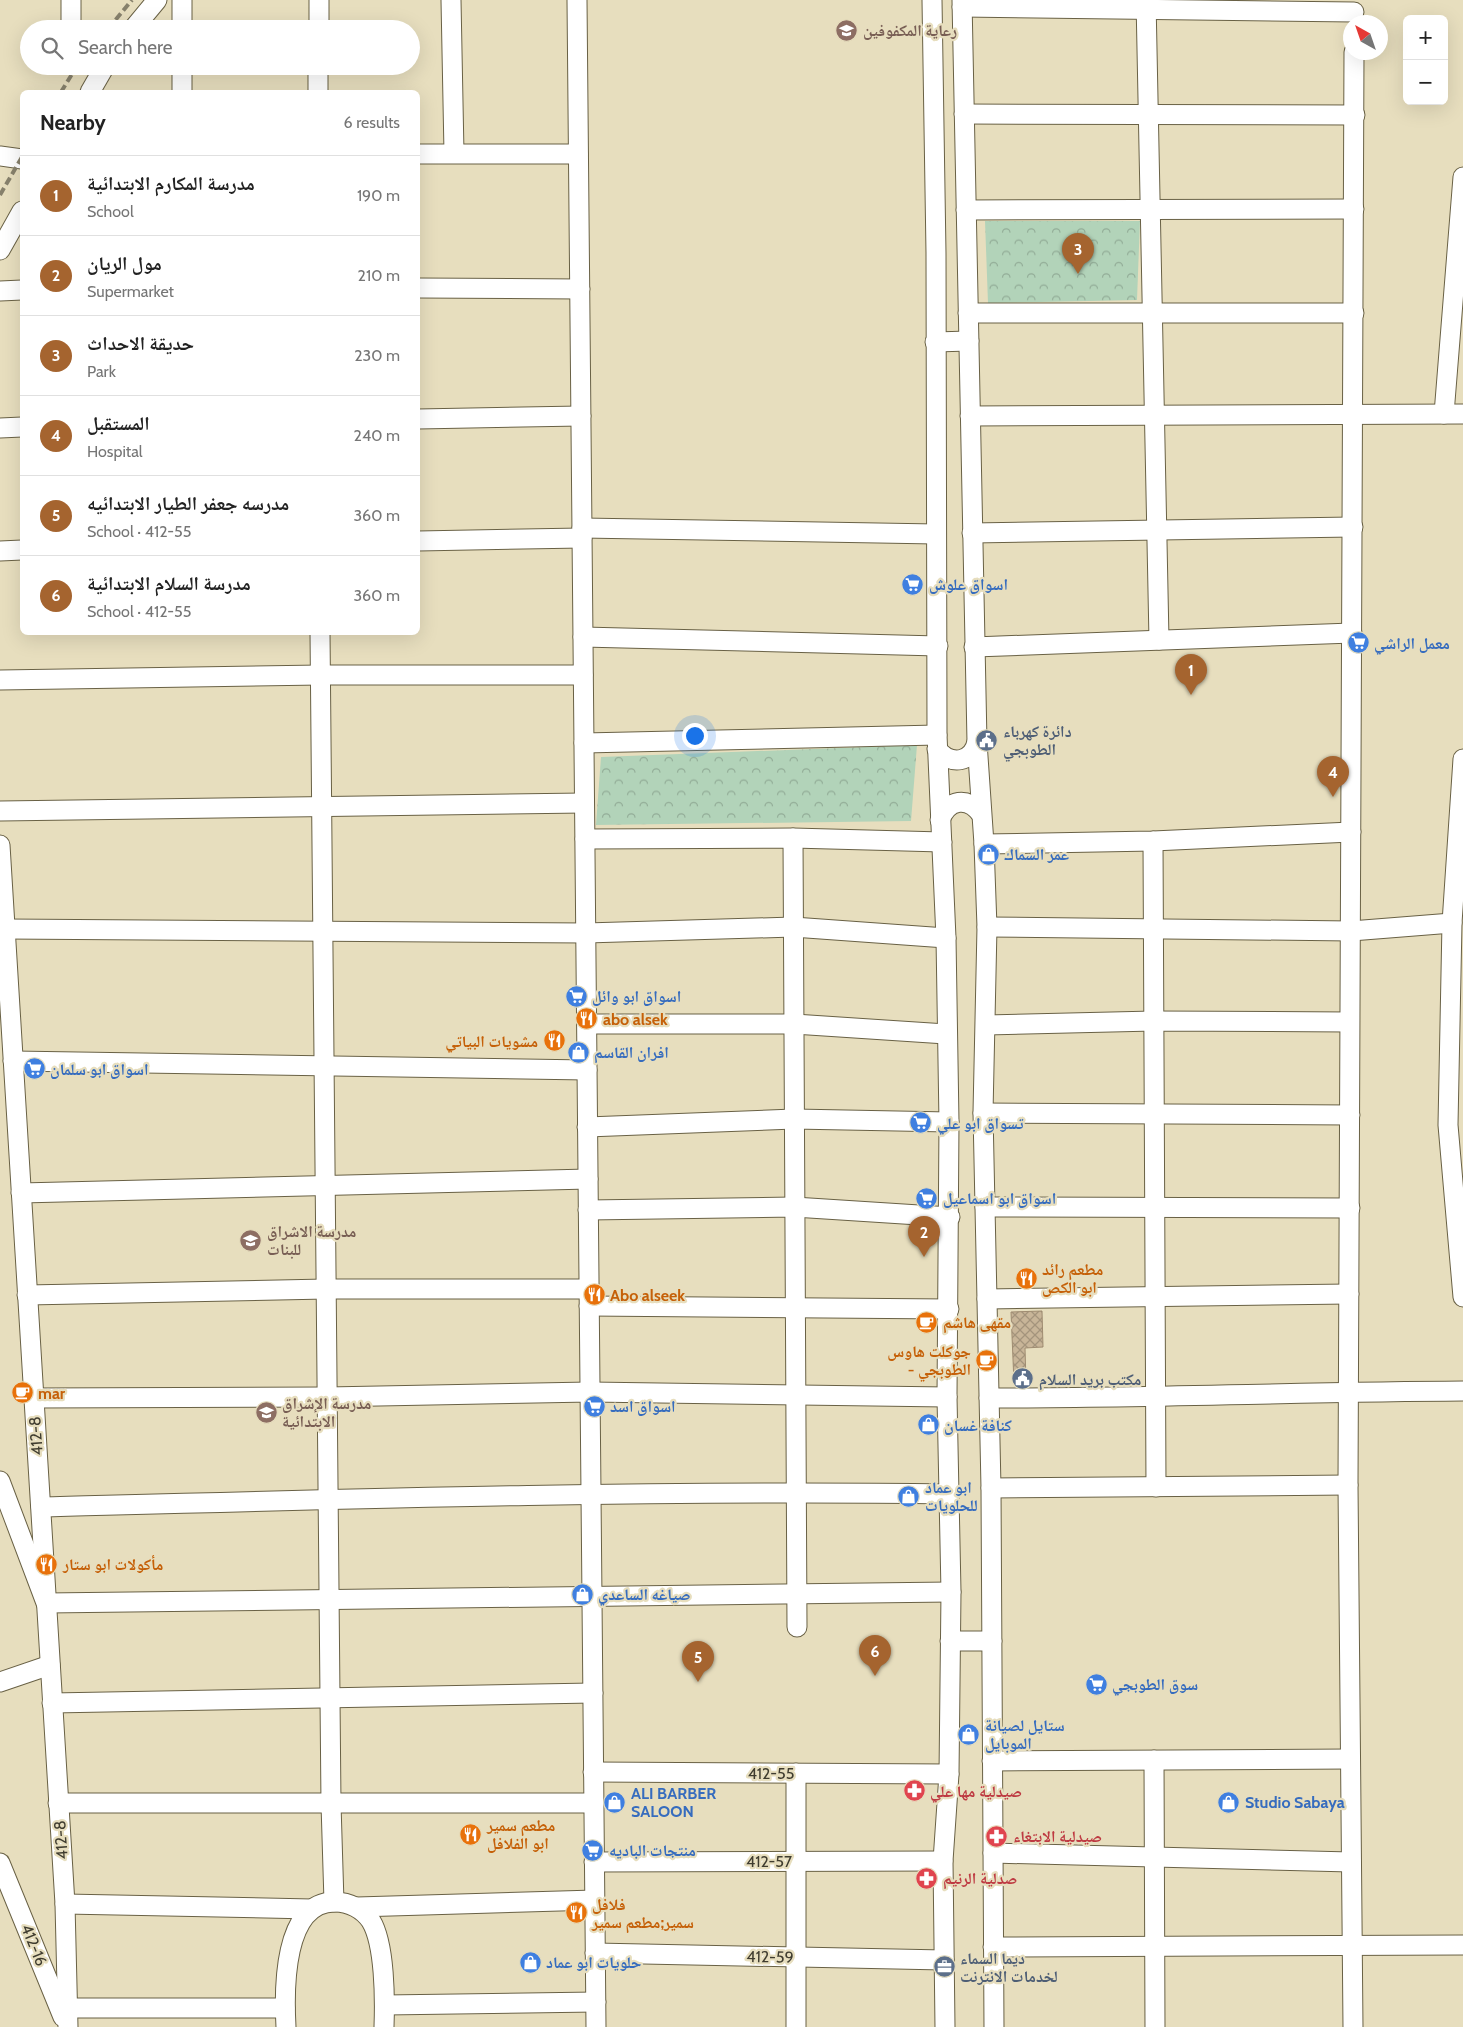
<!DOCTYPE html>
<meta charset="utf-8">
<style>
:root{--surface:#fff;--page:#f2f2f2;--text:#222;--muted:#767676;--line:#e0e0e0;--accent:#a5642f}
body{margin:0;font-family:Cabin,"Noto Naskh Arabic",sans-serif;background:var(--page);color:var(--text)}
.controls{position:absolute;right:15px;top:15px;display:grid;overflow:hidden;border-radius:8px;box-shadow:0 5px 20px #0002}
.controls button{width:45px;height:45px;display:grid;place-items:center;padding:0;border:0;border-bottom:1px solid var(--line);background:var(--surface);color:var(--text);font:25px sans-serif}
.compass{position:absolute;left:1343px;top:15px;width:45px;height:45px;border-radius:50%;background:var(--surface);box-shadow:0 5px 20px #0002;rotate:320deg}
.you{position:absolute;left:694px;top:735px;width:18px;height:18px;margin:-12px;border:4px solid #fff;border-radius:50%;background:#1a73e8;box-shadow:0 0 0 8px #1a73e833}
.badge{display:grid;place-items:center;width:32px;height:32px;border-radius:50%;background:var(--accent);color:#fff;font-size:16px;font-weight:700}
.pin{position:absolute;translate:-50% -41px;filter:drop-shadow(0 1px 2px #0008)}
.pin::after{content:'';position:absolute;top:26px;width:18px;height:15px;background:inherit;clip-path:polygon(0 0,100% 0,50% 100%)}
.list{margin:0;padding:0;list-style:none}
h2{display:flex;justify-content:space-between;align-items:center;height:65px;margin:0;padding:0 20px;font-size:21px}
h2 small{font-size:16px;font-weight:400;color:var(--muted)}
.list li{display:grid;grid-template-columns:32px 1fr auto;gap:15px;align-items:center;box-sizing:border-box;height:80px;padding:0 20px;border-top:1px solid var(--line)}
.list b{display:block;font-size:19px;white-space:nowrap}
.list p{margin:0;font-size:16px;white-space:nowrap;color:var(--muted)}
.list em{font-size:16px;font-style:normal;color:var(--muted)}
.icon{flex:none;width:28px;height:28px;fill:none;stroke:currentColor;stroke-width:2;stroke-linecap:round;stroke-linejoin:round}
.map{position:relative;flex:none;width:1463px;height:2027px;overflow:hidden}
.search{position:absolute;background:var(--surface);box-shadow:0 5px 20px #0002;left:20px;top:20px;width:400px;height:55px;display:flex;align-items:center;gap:12px;box-sizing:border-box;padding:0 18px;border-radius:28px;color:var(--muted);font-size:19px}
.panel{position:absolute;background:var(--surface);box-shadow:0 5px 20px #0002;left:20px;top:90px;width:400px;height:545px;border-radius:8px}
.map>svg:first-child{display:block}
.park{fill:url(#park-crowns)}
.building{fill:url(#building-cross-hatch);stroke:#9f8c71}
.lines{fill:none;stroke-linecap:round;stroke-linejoin:round}
.street-casing{stroke:#696145;stroke-width:21}
.street{stroke:#fff;stroke-width:19}
.rail{stroke:#87816c;stroke-width:4;stroke-dasharray:8 4;stroke-linecap:butt}
.labels{text-anchor:middle;dominant-baseline:central;stroke-width:4.5;stroke-linejoin:round;paint-order:stroke}
.education-label{font-size:16px;font-weight:bold;fill:#785e54;stroke:#e7debe;text-anchor:start}
.shop-label{font-size:16px;font-weight:bold;fill:#366cbe;stroke:#e7debe;text-anchor:start}
.service-label{font-size:16px;font-weight:bold;fill:#4e5e75;stroke:#e7debe;text-anchor:start}
.food-label{font-size:16px;font-weight:bold;fill:#c56008;stroke:#e7debe;text-anchor:start}
.street-label{font-size:16px;fill:#3f3c2f;stroke:#e7debe}
.health-label{font-size:16px;font-weight:bold;fill:#be3a42;stroke:#e7debe;text-anchor:start}
</style>
<div class="map">
<svg width="1463" height="2027" viewBox="0 0 1463 2027">
<defs>
<pattern id="park-crowns" width="20" height="18" patternUnits="userSpaceOnUse" patternTransform="scale(1.25)"><rect width="20" height="18" fill="#b2d3b9"/><path d="M2 6a3 3 0 1 1 6 0M12 15a3 3 0 1 1 6 0" fill="none" stroke="#92ac97"/></pattern>
<pattern id="building-cross-hatch" width="8" height="8" patternUnits="userSpaceOnUse" patternTransform="scale(1.25)"><rect width="8" height="8" fill="#c8b598"/><path d="M0 0l8 8M0 8l8-8" fill="none" stroke="#a4947c"/></pattern>
</defs>
<rect width="100%" height="100%" fill="#e7debe"/>
<g class="park">
<path d="M 985,221 L 1140,221 L 1137,300 L 988,303 Z"/>
<path d="M 917,745 L 911,821 L 596,825 L 601,757 Z"/>
</g>
<path class="building" d="M 1042,1311 L 1043,1347 L 1025,1348 L 1026,1382 L 1014,1383 L 1011,1312 Z"/>
<g class="lines">
<defs>
<g id="street">
<path d="M 182,0 L 182,29"/>
<path d="M 451,0 L 454,153"/>
<path d="M 577,0 L 596,2027"/>
<path d="M 932,0 L 936,253 L 937,735 L 946,938 L 949,1122 L 947,1397 L 951,1592 L 949,1774 L 943,1861 L 945,2027"/>
<path d="M 962,0 L 977,742 L 984,844 L 987,927 L 983,1113 L 991,1488 L 994,2027"/>
<path d="M 1146,0 L 1159,640"/>
<path d="M 962,7 L 1354,12"/>
<path d="M 71,29 L 71,0"/>
<path d="M 133,29 L 157,0"/>
<path d="M 319,29 L 319,0"/>
<path d="M 182,66 L 182,92"/>
<path d="M 90,92 L 105,66"/>
<path d="M 318,92 L 318,66"/>
<path d="M 964,114 L 1355,115"/>
<path d="M 418,154 L 578,154"/>
<path d="M 0,156 L 22,159"/>
<path d="M 966,210 L 1354,209"/>
<path d="M 0,250 L 22,211"/>
<path d="M 418,288 L 580,289"/>
<path d="M 0,291 L 22,290"/>
<path d="M 968,313 L 1354,313"/>
<path d="M 935,342 L 969,341"/>
<path d="M 1444,414 L 1463,177"/>
<path d="M 970,416 L 1463,414"/>
<path d="M 418,419 L 581,416"/>
<path d="M 0,428 L 22,427"/>
<path d="M 582,528 L 936,534"/>
<path d="M 972,533 L 1353,527"/>
<path d="M 418,541 L 582,538"/>
<path d="M 0,551 L 22,550"/>
<path d="M 320,632 L 331,1804 L 334,1902"/>
<path d="M 583,637 L 938,646"/>
<path d="M 974,647 L 1352,633"/>
<path d="M 0,680 L 321,675 L 583,675"/>
<path d="M 584,743 L 937,735"/>
<path d="M 937,749 C 950,766 972,763 977,742"/>
<path d="M 1463,759 L 1452,923 L 1448,1125 L 1463,1297"/>
<path d="M 0,811 L 584,803"/>
<path d="M 940,820 C 948,799 968,796 981,814"/>
<path d="M 793,838 L 797,1627"/>
<path d="M 585,839 L 793,838 L 942,842"/>
<path d="M 1153,841 L 1156,1487"/>
<path d="M 984,844 L 1153,841 L 1351,832"/>
<path d="M 0,845 L 65,1904 L 68,2027"/>
<path d="M 987,927 L 1351,931 L 1452,923"/>
<path d="M 5,929 L 586,933 L 793,927 L 946,938"/>
<path d="M 587,1024 L 794,1024 L 946,1034"/>
<path d="M 986,1025 L 1154,1021 L 1349,1022"/>
<path d="M 13,1061 L 587,1070"/>
<path d="M 983,1113 L 1350,1115"/>
<path d="M 587,1127 L 794,1119 L 949,1122"/>
<path d="M 21,1193 L 588,1179"/>
<path d="M 985,1207 L 1350,1208"/>
<path d="M 588,1210 L 794,1207 L 950,1217"/>
<path d="M 27,1295 L 326,1289 L 589,1289"/>
<path d="M 987,1299 L 1349,1294"/>
<path d="M 589,1306 L 949,1309"/>
<path d="M 34,1398 L 327,1397 L 590,1392 L 947,1397"/>
<path d="M 989,1398 C 1147,1398 1305,1392 1463,1391"/>
<path d="M 0,1481 L 46,1603 L 951,1592"/>
<path d="M 991,1488 L 1348,1485"/>
<path d="M 41,1507 C 344,1499 647,1490 950,1494"/>
<path d="M 950,1641 L 992,1641"/>
<path d="M 0,1682 L 50,1665"/>
<path d="M 52,1703 L 593,1693"/>
<path d="M 1154,1760 L 1155,2027"/>
<path d="M 992,1761 L 1350,1759"/>
<path d="M 593,1772 L 949,1774"/>
<path d="M 796,1773 L 796,2027"/>
<path d="M 58,1803 L 594,1803"/>
<path d="M 993,1853 L 1351,1862"/>
<path d="M 594,1862 L 943,1861"/>
<path d="M 0,1863 L 63,2017"/>
<path d="M 65,1904 L 312,1909"/>
<path d="M 357,1907 L 595,1900"/>
<path d="M 993,1947 L 1463,1945"/>
<path d="M 595,1953 L 944,1960"/>
<path d="M 385,2005 L 596,2002"/>
<path d="M 67,2008 L 285,2008"/>
<path d="M 286,2027 C 284,1990 283,1901 335,1902 C 349,1902 363,1909 371,1921 C 385,1944 385,2000 384,2027"/>
<path d="M 1353,2027 L 1348,1485 L 1354,52"/>
</g>
</defs>
<use href="#street" class="street-casing"/>
<use href="#street" class="street"/>
<g class="rail">
<path d="M 108,29 L 132,0"/>
<path d="M 61,92 L 77,66"/>
<path d="M 0,195 L 22,157"/>
</g>
</g>
<defs>
<symbol id="school-disc" viewBox="-11 -11 22 22"><circle r="9.5" fill="#8d6e63" stroke="#e7debe"/><path d="M0-5L7-2L0 1L-7-2ZM-4 1L0 2.5L4 1V4Q0 6-4 4Z" fill="#fff"/></symbol>
<symbol id="supermarket-disc" viewBox="-11 -11 22 22"><circle r="9.5" fill="#3f7fe0" stroke="#e7debe"/><path d="M-6-5.5h2.5l.6 2H6L4.5 2H-2.5L-4.4-4H-6ZM-1.5 3.2a1.3 1.3 0 1 0 .1 0ZM3 3.2a1.3 1.3 0 1 0 .1 0Z" fill="#fff"/></symbol>
<symbol id="civic-disc" viewBox="-11 -11 22 22"><circle r="9.5" fill="#5c6f8a" stroke="#e7debe"/><path d="M-.6-6.5H3V-4.5H.6V-3L4-1V1h2V6H-6V1h2V-1L-.6-3ZM-1.2 2.5V6h2.4V2.5Z" fill="#fff"/></symbol>
<symbol id="shop-disc" viewBox="-11 -11 22 22"><circle r="9.5" fill="#3f7fe0" stroke="#e7debe"/><path d="M-5-2.5h2.3a2.7 3.5 0 0 1 5.4 0H5L5.5 6h-11ZM-1.5-2.5h3a1.5 2.3 0 0 0-3 0Z" fill="#fff"/></symbol>
<symbol id="restaurant-disc" viewBox="-11 -11 22 22"><circle r="9.5" fill="#e8710a" stroke="#e7debe"/><path d="M-5-6h1v4h1v-4h1v4h1v-4h1v5L-1.5 .5V6h-2V.5L-5-1ZM5-6V6H3V1.5H1.5Q1.5-4 5-6Z" fill="#fff"/></symbol>
<symbol id="cafe-disc" viewBox="-11 -11 22 22"><circle r="9.5" fill="#e8710a" stroke="#e7debe"/><path d="M-5.5-4.5H6V0H3Q3 3.5 0 3.5H-2.5Q-5.5 3.5-5.5 0ZM3-3.2v2h1.7v-2ZM-6 4.5H4V6H-6Z" fill="#fff"/></symbol>
<symbol id="pharmacy-disc" viewBox="-11 -11 22 22"><circle r="9.5" fill="#e0444e" stroke="#e7debe"/><path d="M-2-6h4v4h4v4h-4v4h-4v-4h-4v-4h4Z" fill="#fff"/></symbol>
<symbol id="office-disc" viewBox="-11 -11 22 22"><circle r="9.5" fill="#5c6f8a" stroke="#e7debe"/><path d="M-6-3h4V-5.5h4V-3h4V5H-6ZM-1-4.5V-3h2v-1.5ZM-6 0V1H6V0Z" fill="#fff"/></symbol>
</defs>
<g fill-rule="evenodd">
<use href="#school-disc" x="834" y="18" width="25" height="25"/>
<use href="#supermarket-disc" x="900" y="572" width="25" height="25"/>
<use href="#supermarket-disc" x="1346" y="630" width="25" height="25"/>
<use href="#civic-disc" x="974" y="728" width="25" height="25"/>
<use href="#shop-disc" x="976" y="842" width="25" height="25"/>
<use href="#supermarket-disc" x="564" y="984" width="25" height="25"/>
<use href="#restaurant-disc" x="574" y="1006" width="25" height="25"/>
<use href="#restaurant-disc" x="542" y="1028" width="25" height="25"/>
<use href="#shop-disc" x="566" y="1040" width="25" height="25"/>
<use href="#supermarket-disc" x="22" y="1056" width="25" height="25"/>
<use href="#supermarket-disc" x="908" y="1110" width="25" height="25"/>
<use href="#supermarket-disc" x="914" y="1186" width="25" height="25"/>
<use href="#school-disc" x="238" y="1228" width="25" height="25"/>
<use href="#restaurant-disc" x="1014" y="1266" width="25" height="25"/>
<use href="#restaurant-disc" x="582" y="1282" width="25" height="25"/>
<use href="#cafe-disc" x="914" y="1310" width="25" height="25"/>
<use href="#cafe-disc" x="974" y="1348" width="25" height="25"/>
<use href="#civic-disc" x="1010" y="1366" width="25" height="25"/>
<use href="#cafe-disc" x="10" y="1380" width="25" height="25"/>
<use href="#supermarket-disc" x="582" y="1394" width="25" height="25"/>
<use href="#school-disc" x="254" y="1400" width="25" height="25"/>
<use href="#shop-disc" x="916" y="1412" width="25" height="25"/>
<use href="#shop-disc" x="896" y="1484" width="25" height="25"/>
<use href="#restaurant-disc" x="34" y="1552" width="25" height="25"/>
<use href="#shop-disc" x="570" y="1582" width="25" height="25"/>
<use href="#supermarket-disc" x="1084" y="1672" width="25" height="25"/>
<use href="#shop-disc" x="956" y="1722" width="25" height="25"/>
<use href="#pharmacy-disc" x="902" y="1778" width="25" height="25"/>
<use href="#shop-disc" x="602" y="1790" width="25" height="25"/>
<use href="#shop-disc" x="1216" y="1790" width="25" height="25"/>
<use href="#restaurant-disc" x="458" y="1822" width="25" height="25"/>
<use href="#pharmacy-disc" x="984" y="1824" width="25" height="25"/>
<use href="#supermarket-disc" x="580" y="1838" width="25" height="25"/>
<use href="#pharmacy-disc" x="914" y="1866" width="25" height="25"/>
<use href="#restaurant-disc" x="564" y="1900" width="25" height="25"/>
<use href="#shop-disc" x="518" y="1950" width="25" height="25"/>
<use href="#office-disc" x="932" y="1954" width="25" height="25"/>
</g>
<g class="labels">
<g class="education-label">
<text x="863" y="30">رعاية المكفوفين</text>
<text x="267" y="1231">مدرسة الاشراق<tspan x="267" dy="18">للبنات</tspan></text>
<text x="282" y="1403">مدرسة الإشراق<tspan x="282" dy="18">الابتدائية</tspan></text>
</g>
<g class="shop-label">
<text x="929" y="584">اسواق علوش</text>
<text x="1374" y="643">معمل الراشي</text>
<text x="1004" y="854">عمر السماك</text>
<text x="592" y="996">اسواق ابو وائل</text>
<text x="594" y="1052">افران القاسم</text>
<text x="50" y="1069">اسواق ابو سلمان</text>
<text x="937" y="1123">تسواق ابو علي</text>
<text x="943" y="1198">اسواق ابو اسماعيل</text>
<text x="610" y="1406">اسواق اسد</text>
<text x="944" y="1425">كنافة غسان</text>
<text x="925" y="1487">ابو عماد<tspan x="925" dy="18">للحلويات</tspan></text>
<text x="598" y="1594">صياغه الساعدي</text>
<text x="1112" y="1684">سوق الطوبجي</text>
<text x="985" y="1725">ستايل لصيانة<tspan x="985" dy="18">الموبايل</tspan></text>
<text x="631" y="1793">ALI BARBER<tspan x="631" dy="18">SALOON</tspan></text>
<text x="1245" y="1802">Studio Sabaya</text>
<text x="609" y="1850">منتجات الباديه</text>
<text x="546" y="1962">حلويات ابو عماد</text>
</g>
<g class="service-label">
<text x="1003" y="731">دائرة كهرباء<tspan x="1003" dy="18">الطوبجي</tspan></text>
<text x="1039" y="1379">مكتب بريد السلام</text>
<text x="960" y="1958">ديما السماء<tspan x="960" dy="18">لخدمات الانترنت</tspan></text>
</g>
<g class="food-label">
<text x="603" y="1019">abo alsek</text>
<text x="538" y="1041" text-anchor="end">مشويات البياتي</text>
<text x="1042" y="1269">مطعم رائد<tspan x="1042" dy="18">ابو الكص</tspan></text>
<text x="610" y="1295">Abo alseek</text>
<text x="943" y="1322">مقهى هاشم</text>
<text x="971" y="1351" text-anchor="end">جوكلت هاوس<tspan x="971" dy="18">- الطوبجي</tspan></text>
<text x="38" y="1393">mar</text>
<text x="63" y="1564">مأكولات ابو ستار</text>
<text x="487" y="1825">مطعم سمير<tspan x="487" dy="18">ابو الفلافل</tspan></text>
<text x="592" y="1904">فلافل<tspan x="592" dy="18">سمير;مطعم سمير</tspan></text>
</g>
<g class="street-label">
<text transform="translate(36 1436) rotate(-94)">412-8</text>
<text x="771" y="1773">412-55</text>
<text transform="translate(61 1840) rotate(-94)">412-8</text>
<text x="769" y="1861">412-57</text>
<text transform="translate(34 1945) rotate(68)">412-16</text>
<text transform="translate(770 1957) rotate(1)">412-59</text>
</g>
<g class="health-label">
<text x="930" y="1791">صيدلية مها علي</text>
<text x="1013" y="1836">صيدلية الابتغاء</text>
<text x="943" y="1878">صدلية الرنيم</text>
</g>
</g>
</svg>
<div class="controls">
<button>+</button>
<button>−</button>
</div>
<svg class="compass" viewBox="-18 -18 36 36"><path d="M0-13l5 13h-10z" fill="#e53935"/><path d="M0 13l5-13h-10z" fill="#767676"/></svg>
<div class="you"></div>
<div class="pin badge" style="left:1191px;top:695px">1</div>
<div class="pin badge" style="left:924px;top:1257px">2</div>
<div class="pin badge" style="left:1078px;top:274px">3</div>
<div class="pin badge" style="left:1333px;top:797px">4</div>
<div class="pin badge" style="left:698px;top:1682px">5</div>
<div class="pin badge" style="left:875px;top:1676px">6</div>
<div class="search"><svg class="icon" aria-label="search" viewBox="0 0 24 24"><circle cx="10" cy="10" r="6"/><path d="M15 15l6 6"/></svg>Search here</div>
<section class="panel">
<h2>Nearby<small>6 results</small></h2>
<ul class="list">
<li><span class="badge">1</span><div><b>مدرسة المكارم الابتدائية</b><p>School</p></div><em>190 m</em></li>
<li><span class="badge">2</span><div><b>مول الريان</b><p>Supermarket</p></div><em>210 m</em></li>
<li><span class="badge">3</span><div><b>حديقة الاحداث</b><p>Park</p></div><em>230 m</em></li>
<li><span class="badge">4</span><div><b>المستقبل</b><p>Hospital</p></div><em>240 m</em></li>
<li><span class="badge">5</span><div><b>مدرسه جعفر الطيار الابتدائيه</b><p>School · 412-55</p></div><em>360 m</em></li>
<li><span class="badge">6</span><div><b>مدرسة السلام الابتدائية</b><p>School · 412-55</p></div><em>360 m</em></li>
</ul>
</section>
</div>
